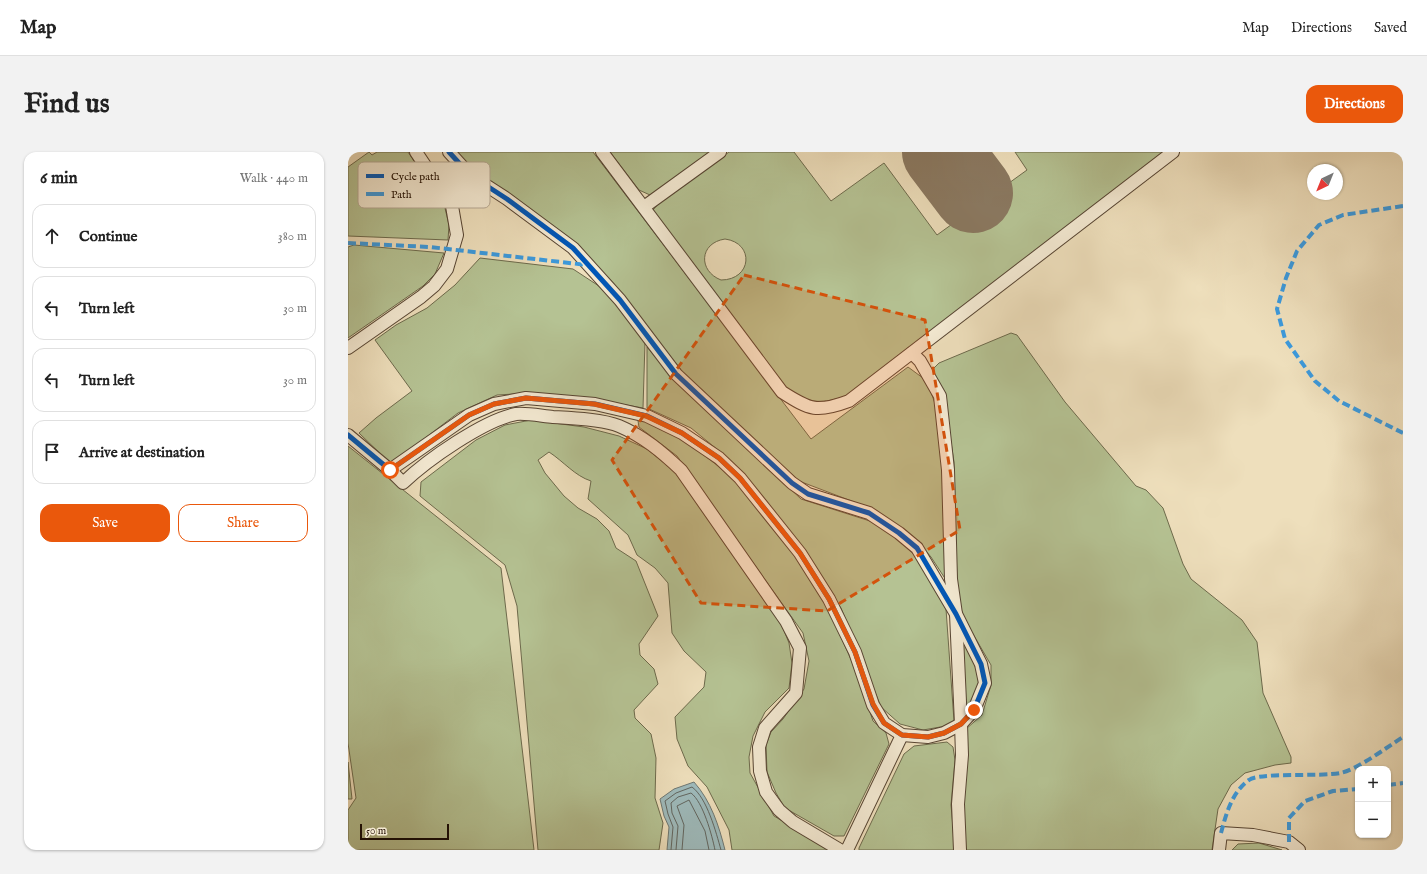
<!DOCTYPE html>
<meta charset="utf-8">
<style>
:root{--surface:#fff;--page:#f2f2f2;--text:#222;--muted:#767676;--line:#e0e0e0;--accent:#ea580c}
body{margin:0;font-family:"IM FELL English",serif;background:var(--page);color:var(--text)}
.controls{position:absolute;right:12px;bottom:12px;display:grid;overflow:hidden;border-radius:8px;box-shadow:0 1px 3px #0004}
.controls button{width:36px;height:36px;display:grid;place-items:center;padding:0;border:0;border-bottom:1px solid var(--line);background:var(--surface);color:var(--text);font:20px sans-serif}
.compass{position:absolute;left:959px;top:12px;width:36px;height:36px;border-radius:50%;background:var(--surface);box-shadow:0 1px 3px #0004;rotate:223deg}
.scale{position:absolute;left:12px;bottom:10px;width:89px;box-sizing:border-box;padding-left:4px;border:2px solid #251205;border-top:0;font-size:11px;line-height:14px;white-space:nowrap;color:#251205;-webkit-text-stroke:3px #f4ead3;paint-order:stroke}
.stop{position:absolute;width:12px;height:12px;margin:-9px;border:3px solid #ea580c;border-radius:50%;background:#fff}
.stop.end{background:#ea580c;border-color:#fff;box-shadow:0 1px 4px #0008}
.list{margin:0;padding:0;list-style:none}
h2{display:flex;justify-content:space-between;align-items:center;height:52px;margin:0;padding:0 16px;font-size:17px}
h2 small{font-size:13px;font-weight:400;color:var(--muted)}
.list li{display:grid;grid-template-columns:26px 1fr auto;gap:12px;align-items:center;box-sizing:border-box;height:64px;margin:0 8px 8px;padding:0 8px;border:1px solid var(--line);border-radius:12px}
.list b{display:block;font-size:15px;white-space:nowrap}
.list em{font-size:13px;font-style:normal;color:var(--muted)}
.actions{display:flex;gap:8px;padding:12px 16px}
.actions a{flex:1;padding:9px 0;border:1px solid var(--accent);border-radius:12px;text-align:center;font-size:14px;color:var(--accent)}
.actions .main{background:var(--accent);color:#fff}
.icon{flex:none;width:22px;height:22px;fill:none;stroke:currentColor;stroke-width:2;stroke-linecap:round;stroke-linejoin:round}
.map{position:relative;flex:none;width:1055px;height:698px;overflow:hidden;border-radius:12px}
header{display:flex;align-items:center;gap:24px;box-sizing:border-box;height:56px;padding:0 20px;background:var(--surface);border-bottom:1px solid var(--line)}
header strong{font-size:19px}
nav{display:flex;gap:22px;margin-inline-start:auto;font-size:14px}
.intro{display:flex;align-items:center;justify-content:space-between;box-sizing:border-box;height:96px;padding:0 24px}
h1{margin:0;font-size:28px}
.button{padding:10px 18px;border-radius:12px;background:var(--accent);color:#fff;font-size:14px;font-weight:700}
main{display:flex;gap:24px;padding:0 24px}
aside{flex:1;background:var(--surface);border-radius:12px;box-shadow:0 1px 3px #0004}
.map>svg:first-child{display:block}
.green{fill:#b5c293;stroke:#6d6a4c;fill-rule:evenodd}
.water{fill:#9ebabb;stroke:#6e7772}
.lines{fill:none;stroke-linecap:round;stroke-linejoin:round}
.shore{stroke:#626660;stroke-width:1}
.runway{stroke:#8a7860;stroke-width:80}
.minor-casing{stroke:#574533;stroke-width:14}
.minor{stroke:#f4ead3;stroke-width:12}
.quiet{stroke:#3c9add;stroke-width:4;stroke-dasharray:8 4;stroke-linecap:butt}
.cycleway-casing{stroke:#f4ead3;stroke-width:8}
.cycleway{stroke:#0057b8;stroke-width:5}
.route{stroke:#ea580c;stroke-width:5}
.marked{fill:#d4520b;fill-opacity:0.2;stroke:#d4520b;stroke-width:3;stroke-dasharray:8 5;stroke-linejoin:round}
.key{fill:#f4ead3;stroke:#b6a995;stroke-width:1}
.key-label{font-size:11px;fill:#251205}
</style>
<header>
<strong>Map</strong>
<nav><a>Map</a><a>Directions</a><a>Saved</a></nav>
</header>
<div class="intro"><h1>Find us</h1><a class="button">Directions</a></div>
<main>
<aside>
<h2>6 min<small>Walk · 440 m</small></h2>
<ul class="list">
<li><svg class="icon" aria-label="ahead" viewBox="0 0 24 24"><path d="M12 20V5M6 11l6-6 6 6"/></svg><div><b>Continue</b></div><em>380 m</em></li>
<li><svg class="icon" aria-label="left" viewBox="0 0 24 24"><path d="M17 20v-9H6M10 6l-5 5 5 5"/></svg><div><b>Turn left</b></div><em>30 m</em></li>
<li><svg class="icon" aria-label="left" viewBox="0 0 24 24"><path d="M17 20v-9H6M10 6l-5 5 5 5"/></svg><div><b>Turn left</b></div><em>30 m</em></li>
<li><svg class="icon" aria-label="arrive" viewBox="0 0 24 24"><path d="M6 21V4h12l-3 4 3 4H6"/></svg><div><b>Arrive at destination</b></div></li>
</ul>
<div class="actions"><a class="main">Save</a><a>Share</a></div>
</aside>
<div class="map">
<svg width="1055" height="698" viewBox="0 0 1055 698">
<rect width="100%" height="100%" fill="#eedfbc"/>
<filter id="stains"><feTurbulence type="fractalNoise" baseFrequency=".005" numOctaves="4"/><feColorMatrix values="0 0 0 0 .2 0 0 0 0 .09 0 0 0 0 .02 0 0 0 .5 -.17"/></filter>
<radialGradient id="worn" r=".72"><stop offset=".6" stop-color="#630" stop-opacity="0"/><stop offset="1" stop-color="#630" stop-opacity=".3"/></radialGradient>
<g class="green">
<path d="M 21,0 L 24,3 L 29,0 L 60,0 L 96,52 L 101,73 L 100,88 L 0,84 L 0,15 Z"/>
<path d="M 108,0 L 245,0 L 463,287 L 560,215 L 579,229 L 589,257 L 595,312 L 598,428 L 583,405 L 567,386 L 545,370 L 514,353 L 451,329 L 390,275 L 333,218 L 267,133 L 229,92 L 124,18 Z"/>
<path d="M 262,0 L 364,0 L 302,43 L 291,38 Z"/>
<path d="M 381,0 L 446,0 L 483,49 L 536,11 L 589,83 L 679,18 L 667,0 L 817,0 L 498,244 C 473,252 465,251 441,241 L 305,58 L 311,51 ZM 377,87 C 407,91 404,128 373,128 C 350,119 351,91 377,87 Z"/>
<path d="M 6,93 L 96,101 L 87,122 L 75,134 L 0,186 L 0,95 Z"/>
<path d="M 132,106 L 225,117 L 257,138 L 297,190 L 295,256 L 256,249 L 184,241 L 149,243 L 110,261 L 43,312 L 11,281 L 28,266 L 64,239 L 27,188 L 48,173 L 79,156 L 107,133 Z"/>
<path d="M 663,181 L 669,183 L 717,250 L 788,334 L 798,338 L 815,356 L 835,412 L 843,427 L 894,468 L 909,490 L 915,541 L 943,605 L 943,611 L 927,613 L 897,621 L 883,633 L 870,657 L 864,698 L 618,698 L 614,662 L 618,577 L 634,563 L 643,533 L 643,513 L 611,458 L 609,435 L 606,310 L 596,245 L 582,220 L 591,211 Z"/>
<path d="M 299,195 L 324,225 L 453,347 L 525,370 L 555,391 L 573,410 L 598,457 L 606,569 L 598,574 L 575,578 L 552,572 L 533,555 L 493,456 L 431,366 L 381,307 L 343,276 L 299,256 Z"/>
<path d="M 183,268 L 236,275 L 271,284 L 299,297 L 326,319 L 431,466 L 441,491 L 444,511 L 441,536 L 417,560 L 405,584 L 401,605 L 402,621 L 426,664 L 483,698 L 384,698 L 381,678 L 359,635 L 340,614 L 329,587 L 327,565 L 356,535 L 358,520 L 336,499 L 324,481 L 320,431 L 307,416 L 289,403 L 280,383 L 240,347 L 243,329 C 227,324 215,309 201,300 L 190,308 L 197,321 L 216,344 L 230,356 L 249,367 L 261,379 L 268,396 L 288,409 L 310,464 L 291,492 L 292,503 L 306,517 L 310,532 L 286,558 L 287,566 L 303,582 L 308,606 L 307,646 L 315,671 L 311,698 L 190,698 L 169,454 L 157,413 L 72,344 L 73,330 L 128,288 L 157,273 Z"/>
<path d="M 300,268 L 335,287 L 383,324 L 445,401 L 480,456 L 509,521 L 525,569 L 538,581 L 541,592 L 496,684 L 486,684 L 437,656 L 428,641 L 419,620 L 418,593 L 423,580 L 435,567 L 456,537 L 461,509 L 455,481 L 329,304 L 291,275 L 290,269 Z"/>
<path d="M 0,294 L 153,416 L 186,698 L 0,698 L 0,658 L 8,646 L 0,591 Z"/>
<path d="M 614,484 C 623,504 644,540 618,555 Z"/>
<path d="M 599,590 L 605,595 L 607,608 L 603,653 L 607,698 L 511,698 L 511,696 L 556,602 L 566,594 Z"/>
<path d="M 0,610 L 4,647 L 0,647 Z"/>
<path d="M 911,691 L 934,698 L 884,698 L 890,692 Z"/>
</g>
<path class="water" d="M 346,630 C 363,649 371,674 377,698 L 319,698 L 321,675 L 316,664 L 312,647 L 326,637 Z"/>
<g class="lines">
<g class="shore">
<path d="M 323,698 L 325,675 L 320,662 L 317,649 L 328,641 L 344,635 C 359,646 368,680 373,698"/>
<path d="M 328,698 L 330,674 L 324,661 L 323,651 L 330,645 L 343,641 C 355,650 364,683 367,698"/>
<path d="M 334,698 L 336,673 L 329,654 L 341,648 L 357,679 L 361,698"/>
</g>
<path class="runway" d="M 594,0 L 625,41"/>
<defs>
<g id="minor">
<path d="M 254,0 L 434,240 C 462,258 469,261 501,249 L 825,0"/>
<path d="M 296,55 L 372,0"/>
<path d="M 0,196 L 73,145 L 86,134 L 99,117 L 109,83 L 104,54 L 68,0"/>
<path d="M 564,201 L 572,209 L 592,244 L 600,318 L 603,427 L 608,462 L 613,572 L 614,603 L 610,652 L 612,698"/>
<path d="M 0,283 L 42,318 L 121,263 L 146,252 L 178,246 L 247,252 L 299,264 L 334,281 L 371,306 L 392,326 L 452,401 L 481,447 L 507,500 L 525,553 L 536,571 L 554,583 L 580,585 L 596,581 L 613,572 L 626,558 L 637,531 L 633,512 L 608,462 L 569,396 L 551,381 L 521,361 L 460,342 L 444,331 L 328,222 L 272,148 L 225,96 L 159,47 L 122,23 L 101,0"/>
<path d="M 42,318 L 55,331 C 79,308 136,268 168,262 C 179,261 194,264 205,265 C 223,266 254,267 271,274 C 295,284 314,300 333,318 L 438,469 L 452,496 L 448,541 L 417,576 L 411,595 L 412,619 L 418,640 L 431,658 L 445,670 L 492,698"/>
<path d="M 499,698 L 554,583"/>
<path d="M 871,698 L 873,681 L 905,683 L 941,690 L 951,698"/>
</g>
</defs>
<use href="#minor" class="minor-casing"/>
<use href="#minor" class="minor"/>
<g class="quiet">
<path d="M 1055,54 L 995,63 L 971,73 L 949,99 L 938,126 L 929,157 L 937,187 L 967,229 L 991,249 L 1055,281"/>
<path d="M 0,91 L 82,95 L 239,113"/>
<path d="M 1040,633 L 1055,631"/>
<path d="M 873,681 C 878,662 884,640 901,628 C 911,620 973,625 992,621 C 1009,618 1039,595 1055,585"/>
<path d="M 941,690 L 941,666 L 957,649 L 985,639 L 1010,637"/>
</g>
<defs>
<path id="cycleway" d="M 0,283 L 42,318 L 121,263 L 146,252 L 178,246 L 247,252 L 299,264 L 334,281 L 371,306 L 392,326 L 452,401 L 481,447 L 507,500 L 525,553 L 536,571 L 554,583 L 580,585 L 596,581 L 613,572 L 626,558 L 637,531 L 633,512 L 608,462 L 569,396 L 551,381 L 521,361 L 460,342 L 444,331 L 328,222 L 272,148 L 225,96 L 159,47 L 122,23 L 101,0"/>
</defs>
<use href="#cycleway" class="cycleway-casing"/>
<use href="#cycleway" class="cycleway"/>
</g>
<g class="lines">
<path class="route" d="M 42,318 L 121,263 L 146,252 L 178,246 L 246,252 L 298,264 L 334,281 L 371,306 L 392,326 L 452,401 L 481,447 L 507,500 L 525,552 L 536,571 L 554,583 L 580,585 L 596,581 L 613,572 L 626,558"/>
</g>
<path class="marked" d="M 396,123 L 577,168 L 612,378 L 479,459 L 353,451 L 264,308 Z"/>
<rect x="10" y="10" width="132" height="46" rx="6" class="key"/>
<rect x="18" y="22" width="18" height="4" fill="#0057b8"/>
<rect x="18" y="40" width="18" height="4" fill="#3c9add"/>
<g class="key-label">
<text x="43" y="28">Cycle path</text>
<text x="43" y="46">Path</text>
</g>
<rect width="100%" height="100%" filter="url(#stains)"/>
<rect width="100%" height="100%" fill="url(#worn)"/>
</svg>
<div class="controls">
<button>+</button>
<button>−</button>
</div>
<svg class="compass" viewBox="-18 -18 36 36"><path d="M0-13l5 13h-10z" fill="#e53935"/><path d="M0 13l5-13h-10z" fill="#767676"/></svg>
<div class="scale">50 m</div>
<div class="stop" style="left:42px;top:318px"></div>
<div class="stop end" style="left:626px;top:558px"></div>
</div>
</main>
